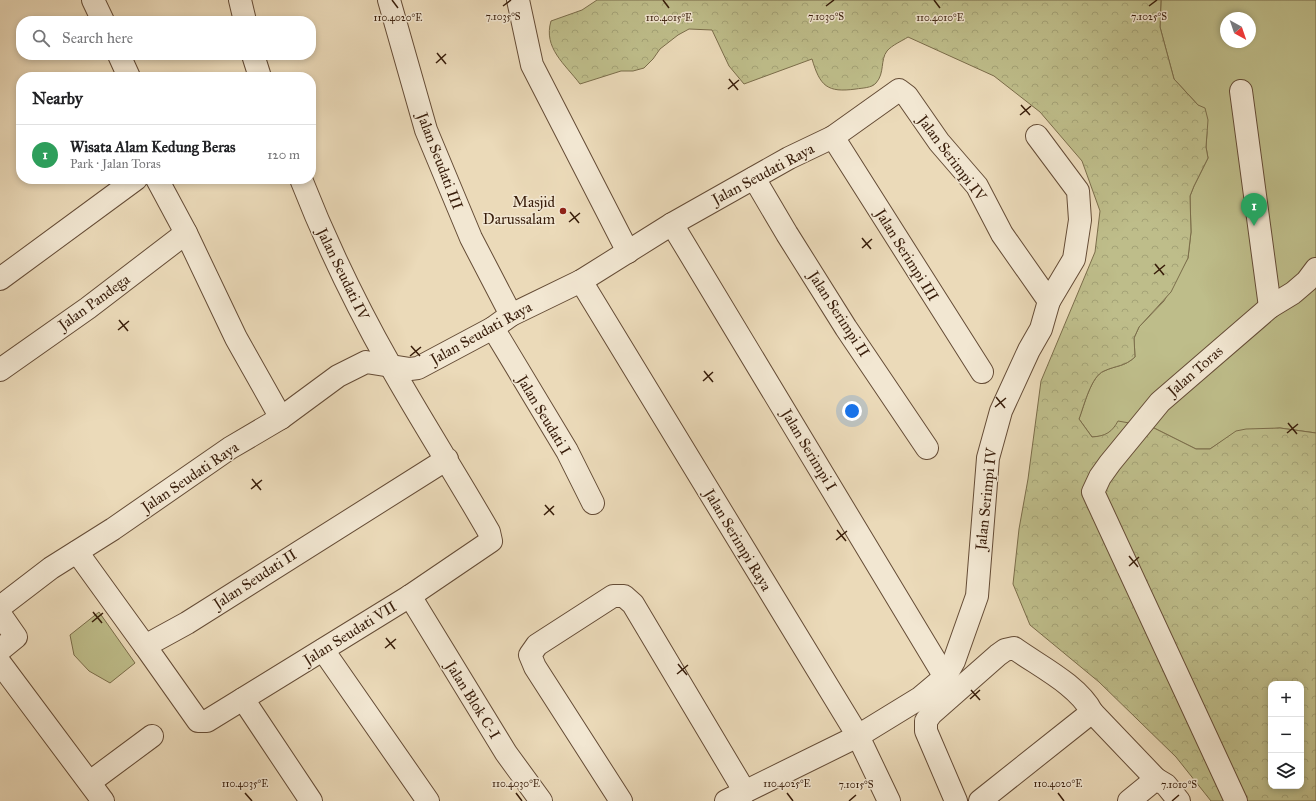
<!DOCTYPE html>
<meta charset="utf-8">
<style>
:root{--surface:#fff;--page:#f2f2f2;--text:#202124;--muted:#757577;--line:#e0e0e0;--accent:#0f766e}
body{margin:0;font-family:"IM FELL Great Primer",serif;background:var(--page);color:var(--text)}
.controls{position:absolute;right:12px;bottom:12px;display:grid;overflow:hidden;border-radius:8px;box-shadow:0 2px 6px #0003}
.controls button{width:36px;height:36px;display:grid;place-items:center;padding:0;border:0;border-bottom:1px solid var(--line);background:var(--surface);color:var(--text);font:20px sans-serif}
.compass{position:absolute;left:1220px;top:12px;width:36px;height:36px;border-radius:50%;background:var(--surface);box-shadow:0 2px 6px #0003;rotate:140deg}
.you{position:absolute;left:852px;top:411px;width:14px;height:14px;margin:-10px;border:3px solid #fff;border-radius:50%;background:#1a73e8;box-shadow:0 0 0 6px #1a73e833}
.badge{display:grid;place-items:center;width:26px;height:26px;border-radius:50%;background:var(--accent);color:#fff;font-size:13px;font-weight:700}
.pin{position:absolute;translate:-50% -33px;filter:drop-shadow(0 1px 2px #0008)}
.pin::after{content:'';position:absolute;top:21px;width:14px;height:12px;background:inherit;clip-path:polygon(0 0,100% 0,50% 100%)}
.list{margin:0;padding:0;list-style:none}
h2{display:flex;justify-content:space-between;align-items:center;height:52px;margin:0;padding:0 16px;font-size:17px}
h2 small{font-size:13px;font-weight:400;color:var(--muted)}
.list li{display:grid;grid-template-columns:26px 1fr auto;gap:12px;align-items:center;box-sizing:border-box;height:60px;padding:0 16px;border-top:1px solid var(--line)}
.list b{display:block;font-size:15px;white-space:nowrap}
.list p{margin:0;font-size:13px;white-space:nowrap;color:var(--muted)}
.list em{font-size:13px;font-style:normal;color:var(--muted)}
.icon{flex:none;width:22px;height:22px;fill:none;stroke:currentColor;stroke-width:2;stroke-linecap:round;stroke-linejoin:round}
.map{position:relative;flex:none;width:1316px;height:801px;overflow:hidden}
.search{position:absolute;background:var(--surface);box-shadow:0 2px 6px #0003;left:16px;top:16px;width:300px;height:44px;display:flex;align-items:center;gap:10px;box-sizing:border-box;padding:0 14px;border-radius:16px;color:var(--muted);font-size:15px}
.panel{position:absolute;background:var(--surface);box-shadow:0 2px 6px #0003;left:16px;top:72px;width:300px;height:112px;border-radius:16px}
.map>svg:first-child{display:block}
.green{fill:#bebd8a;stroke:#7b6d4a;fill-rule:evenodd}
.forest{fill:url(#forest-crowns);stroke:#7b6d4a;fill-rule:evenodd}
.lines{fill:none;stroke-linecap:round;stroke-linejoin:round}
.minor-casing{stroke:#654c36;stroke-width:24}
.minor{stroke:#f2e7d2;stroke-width:22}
.ticks{fill:none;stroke:#381d0a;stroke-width:1.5}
.poi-dot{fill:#8f2418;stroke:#f2e7d2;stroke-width:1.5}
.labels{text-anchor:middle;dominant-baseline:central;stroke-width:3;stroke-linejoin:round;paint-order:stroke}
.street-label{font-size:15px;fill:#381d0a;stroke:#f2e7d2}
.poi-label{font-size:15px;fill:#381d0a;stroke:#f2e7d2;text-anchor:end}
.ticks-label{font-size:10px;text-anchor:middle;fill:#381d0a;stroke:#f2e7d2;stroke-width:3;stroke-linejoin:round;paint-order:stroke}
</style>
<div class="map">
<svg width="1316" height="801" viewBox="0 0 1316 801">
<defs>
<pattern id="forest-crowns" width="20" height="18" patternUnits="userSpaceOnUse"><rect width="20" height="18" fill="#bebd8a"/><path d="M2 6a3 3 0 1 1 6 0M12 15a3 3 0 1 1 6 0" fill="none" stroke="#a4a276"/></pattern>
</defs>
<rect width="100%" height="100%" fill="#ebdab9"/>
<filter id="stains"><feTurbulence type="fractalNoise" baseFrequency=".005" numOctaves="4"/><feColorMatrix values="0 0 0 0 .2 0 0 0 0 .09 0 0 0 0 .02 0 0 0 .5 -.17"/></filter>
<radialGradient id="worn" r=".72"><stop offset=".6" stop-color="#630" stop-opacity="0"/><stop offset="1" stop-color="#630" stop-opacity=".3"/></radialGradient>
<g class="green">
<path d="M 1161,0 L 1316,0 L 1316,433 L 1280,428 L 1236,432 L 1210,449 L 1196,449 L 1152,427 L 1113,430 L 1104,436 L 1092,437 L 1079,419 C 1084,406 1091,376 1104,371 C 1117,365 1124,367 1135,357 L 1134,338 L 1139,327 L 1164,301 L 1188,258 L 1191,232 L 1190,196 L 1194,186 L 1208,158 L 1206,147 L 1207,132 L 1198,105 L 1174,79 L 1160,27 ZM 1226,18 L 1250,18 L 1250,42 L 1226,42 Z"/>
<path d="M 99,612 L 135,663 L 110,683 L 89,671 L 74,655 L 70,635 Z"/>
</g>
<path class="forest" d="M 597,0 L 1161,0 L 1160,27 L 1174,79 L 1198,105 L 1205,108 L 1208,120 L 1206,147 L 1208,158 L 1194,186 L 1190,196 L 1191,232 L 1188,258 L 1171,292 L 1139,327 L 1134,338 L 1135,357 C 1124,367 1117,365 1104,371 C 1091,376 1084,406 1079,419 L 1092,437 C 1106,436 1112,432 1118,421 L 1152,427 L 1196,449 L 1210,449 L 1236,431 L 1246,429 L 1280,428 L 1316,433 L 1316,801 L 1211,801 L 1176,757 L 1099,682 L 1030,625 L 1013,584 L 1019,529 L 1028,479 L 1041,381 L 1095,252 L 1100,211 L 1082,161 L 1040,112 L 994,76 L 908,37 C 902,41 892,45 887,51 C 880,60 885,73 876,83 C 872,88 862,88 856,89 C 827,93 820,86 812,59 L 744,84 L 729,66 L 712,30 L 689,29 L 678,35 L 660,49 L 653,59 L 644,68 L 633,71 L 621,71 L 580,84 C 565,64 543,48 551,21 L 582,10 ZM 1271,684 L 1301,684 L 1301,786 L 1271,786 Z"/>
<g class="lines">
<defs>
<g id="minor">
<path d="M 93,0 L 103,21"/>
<path d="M 240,0 L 245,21"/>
<path d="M 389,0 L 426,130 L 471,238 L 511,315"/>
<path d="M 518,0 L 532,65 L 628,252"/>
<path d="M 119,55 L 129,77"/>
<path d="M 253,55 L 260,77"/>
<path d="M 1241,91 L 1270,307"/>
<path d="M 1037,136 L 1078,191 L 1080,220 L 1074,259 L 1049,301"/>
<path d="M 833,137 L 982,372"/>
<path d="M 754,178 L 787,234 L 846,328 L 927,448"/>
<path d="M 157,179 L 186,233 L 236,338 L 281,418"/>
<path d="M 301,179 C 326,243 356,305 390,365 C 422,422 457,476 489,532 L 491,541 L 410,596 L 207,721 L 198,721 L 145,646 L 187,623 L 447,459"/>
<path d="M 672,224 L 945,677"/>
<path d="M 0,279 L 136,179"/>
<path d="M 581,281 L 858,736 L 889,801"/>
<path d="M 493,328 L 567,451 L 593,503"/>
<path d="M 0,370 L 88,308 L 186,233"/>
<path d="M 77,552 L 145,646"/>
<path d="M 410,596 L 506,753 L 541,801"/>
<path d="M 0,607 L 51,568 L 113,529 L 230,448 L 281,418 L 338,376 L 366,362 L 410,369 L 418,368 L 493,328 L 511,315 L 581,281 L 672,224 L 789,158 L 833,137 L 899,90 L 907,96 L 939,142 L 977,186 L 1002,234 L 1049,301 L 1041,329 L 1029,350 L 1001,411 L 988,458 L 977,596 L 954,661 L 945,677 L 920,698 L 858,736 L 726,801"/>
<path d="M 0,614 L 16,637 L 0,650"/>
<path d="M 323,650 L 428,801"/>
<path d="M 0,663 L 103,801"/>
<path d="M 243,699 L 311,801"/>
<path d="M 1092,712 L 1156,779"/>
<path d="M 90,782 L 152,736"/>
<path d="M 621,801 L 535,667 L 530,655 L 537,645 L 613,596 L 624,596 L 633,604 L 745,792"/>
<path d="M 956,801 L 926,731 L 926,721 L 931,714 L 998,655 L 1005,650 L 1014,648 C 1039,666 1078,685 1092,712 L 980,801"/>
<path d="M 1129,801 L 1156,779 L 1166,785 L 1179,801"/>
<path d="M 1236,801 L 1093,492 L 1100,477 L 1110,463 L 1160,402 L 1270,307 L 1293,293 L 1307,281 L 1316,269"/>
</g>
</defs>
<use href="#minor" class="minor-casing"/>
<use href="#minor" class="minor"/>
</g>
<path class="ticks" d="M 392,0 L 398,8M 663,0 L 669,8M 934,0 L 940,8M 503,6 L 511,0M 826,6 L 834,0M 1149,6 L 1157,0M 437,53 L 446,64M 436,63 L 446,54M 729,79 L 738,90M 728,89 L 739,80M 1021,105 L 1030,115M 1020,115 L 1031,106M 570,212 L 579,223M 569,222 L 580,213M 862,238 L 871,249M 862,248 L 872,239M 1155,264 L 1164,275M 1154,274 L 1165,265M 119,320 L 128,331M 118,330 L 129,321M 411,346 L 420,356M 410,356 L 421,347M 704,371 L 713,382M 703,381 L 713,372M 996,397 L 1005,408M 995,407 L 1006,398M 1288,423 L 1297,434M 1287,433 L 1298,424M 252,479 L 261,490M 251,489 L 262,480M 545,505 L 554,515M 544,515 L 554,506M 837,530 L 846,541M 836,540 L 847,531M 1129,556 L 1138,567M 1129,566 L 1139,557M 93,612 L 102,623M 92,622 L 103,613M 386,638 L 395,649M 385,648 L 396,639M 678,664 L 687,675M 677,674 L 688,665M 971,690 L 980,700M 970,699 L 980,690M 245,793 L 252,801M 516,793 L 522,801M 787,793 L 793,801M 1058,793 L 1064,801M 849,801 L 856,795M 1172,801 L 1179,795"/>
<circle class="poi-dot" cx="563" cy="211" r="4"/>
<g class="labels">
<g class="street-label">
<text transform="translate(952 158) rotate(53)">Jalan Serimpi IV</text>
<text transform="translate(440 161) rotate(69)">Jalan Seudati III</text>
<text transform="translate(763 174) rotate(-28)">Jalan Seudati Raya</text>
<text transform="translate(907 255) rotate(58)">Jalan Serimpi III</text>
<text transform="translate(343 274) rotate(64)">Jalan Seudati IV</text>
<text transform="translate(94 302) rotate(-36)">Jalan Pandega</text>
<text transform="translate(839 314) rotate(57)">Jalan Serimpi II</text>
<text transform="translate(481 333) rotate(-29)">Jalan Seudati Raya</text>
<text transform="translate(1195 371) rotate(-41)">Jalan Toras</text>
<text transform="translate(544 415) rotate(59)">Jalan Seudati I</text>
<text transform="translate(809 450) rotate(59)">Jalan Serimpi I</text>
<text transform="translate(190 477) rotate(-34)">Jalan Seudati Raya</text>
<text transform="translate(986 499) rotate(-84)">Jalan Serimpi IV</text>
<text transform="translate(738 540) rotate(59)">Jalan Serimpi Raya</text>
<text transform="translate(255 579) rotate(-33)">Jalan Seudati II</text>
<text transform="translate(350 633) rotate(-32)">Jalan Seudati VII</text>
<text transform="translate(473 700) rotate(58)">Jalan Blok C-I</text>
</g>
<g class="poi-label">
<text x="555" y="202">Masjid<tspan x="555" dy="17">Darussalam</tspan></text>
</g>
</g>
<g class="ticks-label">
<text x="503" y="20">7.1035°S</text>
<text x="826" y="20">7.1030°S</text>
<text x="1149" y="20">7.1025°S</text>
<text x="398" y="21">110.4020°E</text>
<text x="669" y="21">110.4015°E</text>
<text x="940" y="21">110.4010°E</text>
<text x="245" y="787">110.4035°E</text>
<text x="516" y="787">110.4030°E</text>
<text x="787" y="787">110.4025°E</text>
<text x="1058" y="787">110.4020°E</text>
<text x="856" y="788">7.1015°S</text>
<text x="1179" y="788">7.1010°S</text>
</g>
<rect width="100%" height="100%" filter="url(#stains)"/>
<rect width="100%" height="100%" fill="url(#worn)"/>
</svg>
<div class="controls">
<button>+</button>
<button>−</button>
<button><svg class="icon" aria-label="layers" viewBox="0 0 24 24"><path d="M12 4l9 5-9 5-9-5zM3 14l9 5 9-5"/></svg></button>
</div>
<svg class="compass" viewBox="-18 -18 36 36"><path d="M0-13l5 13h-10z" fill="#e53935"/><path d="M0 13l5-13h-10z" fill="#757577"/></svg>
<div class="you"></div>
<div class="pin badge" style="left:1254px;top:226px;background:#2e9e5b">1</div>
<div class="search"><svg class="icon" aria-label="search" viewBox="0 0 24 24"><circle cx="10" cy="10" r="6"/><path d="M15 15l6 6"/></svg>Search here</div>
<section class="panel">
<h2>Nearby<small></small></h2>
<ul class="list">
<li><span class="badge" style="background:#2e9e5b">1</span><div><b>Wisata Alam Kedung Beras</b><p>Park · Jalan Toras</p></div><em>120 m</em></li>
</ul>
</section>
</div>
